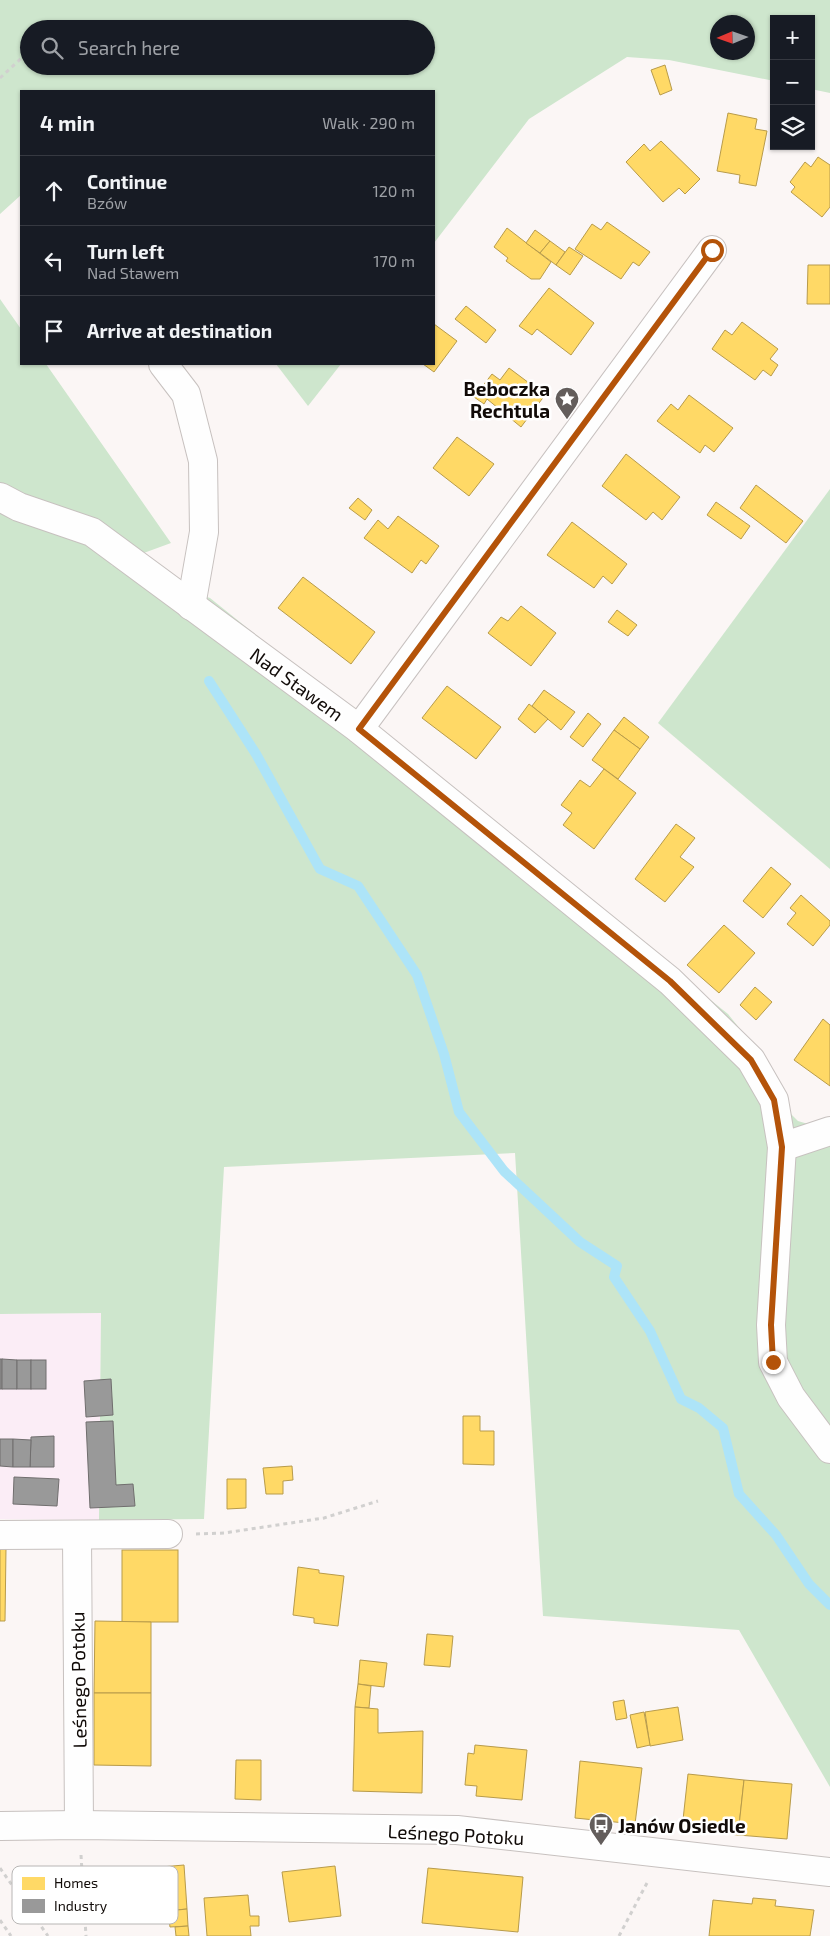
<!DOCTYPE html>
<meta charset="utf-8">
<style>
:root{--surface:#171b24;--page:#20242c;--text:#f1f3f6;--muted:#9ea1a6;--line:#363941}
body{margin:0;font-family:"Exo 2",sans-serif;background:var(--page);color:var(--text)}
.controls{position:absolute;right:15px;top:15px;display:grid;overflow:hidden;border-radius:0px;box-shadow:0 1px 4px #0004}
.controls button{width:45px;height:45px;display:grid;place-items:center;padding:0;border:0;border-bottom:1px solid var(--line);background:var(--surface);color:var(--text);font:25px sans-serif}
.compass{position:absolute;left:710px;top:15px;width:45px;height:45px;border-radius:50%;background:var(--surface);box-shadow:0 1px 4px #0004;rotate:268deg}
.stop{position:absolute;width:15px;height:15px;margin:-11px;border:4px solid #b45309;border-radius:50%;background:#fff}
.stop.end{background:#b45309;border-color:#fff;box-shadow:0 1px 5px #0008}
.list{margin:0;padding:0;list-style:none}
h2{display:flex;justify-content:space-between;align-items:center;height:65px;margin:0;padding:0 20px;font-size:21px}
h2 small{font-size:16px;font-weight:400;color:var(--muted)}
.list li{display:grid;grid-template-columns:32px 1fr auto;gap:15px;align-items:center;box-sizing:border-box;height:70px;padding:0 20px;border-top:1px solid var(--line)}
.list b{display:block;font-size:19px;white-space:nowrap}
.list p{margin:0;font-size:16px;white-space:nowrap;color:var(--muted)}
.list em{font-size:16px;font-style:normal;color:var(--muted)}
.icon{flex:none;width:28px;height:28px;fill:none;stroke:currentColor;stroke-width:2;stroke-linecap:round;stroke-linejoin:round}
.map{position:relative;flex:none;width:830px;height:1936px;overflow:hidden}
.search{position:absolute;background:var(--surface);box-shadow:0 1px 4px #0004;left:20px;top:20px;width:415px;height:55px;display:flex;align-items:center;gap:12px;box-sizing:border-box;padding:0 18px;border-radius:28px;color:var(--muted);font-size:19px}
.panel{position:absolute;background:var(--surface);box-shadow:0 1px 4px #0004;left:20px;top:90px;width:415px;height:275px;border-radius:0px}
.map>svg:first-child{display:block}
.industrial{fill:#fbedf6}
.green{fill:#cee6cd;fill-rule:evenodd}
.homes{fill:#ffd966;stroke:#b89b4a}
.industry{fill:#999;stroke:#706e6e}
.lines{fill:none;stroke-linecap:round;stroke-linejoin:round}
.stream{stroke:#ade4f8;stroke-width:10}
.minor-casing{stroke:#c7c1bf;stroke-width:30}
.path{stroke:#d1d0cf;stroke-width:3;stroke-dasharray:4 4;stroke-linecap:butt}
.minor{stroke:#fefefe;stroke-width:28}
.route{stroke:#b45309;stroke-width:6}
.labels{text-anchor:middle;dominant-baseline:central;stroke-width:5;stroke-linejoin:round;paint-order:stroke}
.poi-label{font-size:19px;font-weight:bold;fill:#110b08;stroke:#fff;text-anchor:end}
.street-label{font-size:19px;fill:#110b08;stroke:#fff}
.key{fill:#fff;stroke:#b8b6b5;stroke-width:1}
.key-label{font-size:14px;fill:#110b08}
</style>
<div class="map">
<svg width="830" height="1936" viewBox="0 0 830 1936">
<rect width="100%" height="100%" fill="#fbf6f5"/>
<path class="industrial" d="M 101,1313 L 99,1520 L 0,1519 L 0,1314 Z"/>
<g class="green">
<path d="M 0,0 L 830,0 L 830,93 L 811,89 L 811,19 L 774,19 L 774,81 L 669,60 L 627,57 L 529,119 L 434,243 L 434,91 L 21,91 L 21,195 L 0,214 ZM 718,22 L 748,22 L 748,52 L 718,52 ZM 29,29 L 426,29 L 426,66 L 29,66 Z"/>
<path d="M 0,299 L 21,329 L 21,364 L 46,364 L 171,543 L 111,565 L 210,598 L 728,1014 L 769,1065 L 791,1114 L 798,1121 L 808,1124 L 830,1117 L 830,1787 L 739,1630 L 543,1616 L 515,1153 L 224,1167 L 204,1519 L 99,1520 L 101,1313 L 0,1314 Z"/>
<path d="M 276,364 L 341,364 L 308,406 Z"/>
<path d="M 830,489 L 830,869 L 658,723 Z"/>
</g>
<g class="homes">
<path d="M 665,65 L 672,90 L 660,95 L 651,70 Z"/>
<path d="M 728,113 L 757,119 L 755,129 L 767,131 L 756,186 L 739,183 L 740,175 L 717,171 Z"/>
<path d="M 661,141 L 700,179 L 685,194 L 679,188 L 663,202 L 626,162 L 644,144 L 650,151 Z"/>
<path d="M 818,157 L 830,165 L 830,207 L 822,217 L 791,192 L 795,187 L 790,182 L 805,162 L 811,167 Z"/>
<path d="M 607,222 L 650,252 L 639,266 L 633,262 L 621,279 L 575,249 L 592,224 L 601,230 Z"/>
<path d="M 507,228 L 551,262 L 540,279 L 531,279 L 506,261 L 508,258 L 494,247 Z"/>
<path d="M 535,230 L 550,241 L 540,253 L 526,243 Z"/>
<path d="M 550,241 L 565,252 L 556,265 L 540,253 Z"/>
<path d="M 569,247 L 583,256 L 570,275 L 556,265 Z"/>
<path d="M 808,265 L 830,265 L 830,304 L 807,304 Z"/>
<path d="M 549,288 L 594,323 L 571,355 L 537,329 L 532,335 L 519,326 Z"/>
<path d="M 466,306 L 496,330 L 486,343 L 455,319 Z"/>
<path d="M 742,322 L 778,349 L 770,359 L 778,365 L 771,376 L 763,370 L 755,380 L 712,349 L 725,330 L 732,335 Z"/>
<path d="M 434,324 L 457,341 L 434,372 L 423,364 L 434,364 Z"/>
<path d="M 509,368 L 545,395 L 521,427 L 487,399 L 484,404 L 474,397 L 492,374 L 500,380 Z"/>
<path d="M 689,395 L 733,428 L 714,452 L 705,445 L 700,453 L 657,421 L 671,404 L 678,410 Z"/>
<path d="M 457,437 L 494,464 L 469,496 L 433,468 Z"/>
<path d="M 626,454 L 680,497 L 662,520 L 653,512 L 646,520 L 602,486 Z"/>
<path d="M 756,485 L 803,521 L 786,543 L 740,508 Z"/>
<path d="M 358,498 L 372,510 L 365,520 L 349,508 Z"/>
<path d="M 716,502 L 750,526 L 741,539 L 707,515 Z"/>
<path d="M 398,516 L 439,546 L 426,564 L 421,560 L 412,573 L 364,538 L 378,520 L 388,529 Z"/>
<path d="M 572,522 L 627,564 L 612,584 L 603,576 L 594,588 L 547,555 Z"/>
<path d="M 303,577 L 375,632 L 351,664 L 278,608 Z"/>
<path d="M 521,606 L 556,633 L 531,666 L 488,633 L 501,617 L 508,621 Z"/>
<path d="M 617,610 L 637,625 L 628,636 L 608,622 Z"/>
<path d="M 447,686 L 501,727 L 476,759 L 422,718 Z"/>
<path d="M 544,690 L 575,712 L 561,730 L 532,706 Z"/>
<path d="M 529,704 L 548,719 L 535,733 L 518,719 Z"/>
<path d="M 588,713 L 601,724 L 583,747 L 570,737 Z"/>
<path d="M 624,717 L 649,737 L 640,749 L 614,730 Z"/>
<path d="M 614,730 L 640,749 L 618,779 L 592,760 Z"/>
<path d="M 604,769 L 636,793 L 594,849 L 563,825 L 572,813 L 561,805 L 580,780 L 590,787 Z"/>
<path d="M 676,824 L 695,838 L 680,857 L 694,867 L 665,902 L 635,879 Z"/>
<path d="M 771,867 L 791,884 L 763,918 L 743,901 Z"/>
<path d="M 801,895 L 830,921 L 830,925 L 813,946 L 787,924 L 796,913 L 790,908 Z"/>
<path d="M 724,925 L 755,953 L 719,993 L 687,965 Z"/>
<path d="M 755,987 L 772,1002 L 756,1020 L 740,1005 Z"/>
<path d="M 823,1019 L 830,1025 L 830,1086 L 794,1060 Z"/>
<path d="M 463,1416 L 480,1416 L 480,1431 L 494,1431 L 494,1465 L 463,1464 Z"/>
<path d="M 292,1466 L 293,1480 L 283,1481 L 283,1494 L 266,1494 L 263,1468 Z"/>
<path d="M 227,1479 L 246,1479 L 246,1508 L 227,1509 Z"/>
<path d="M 0,1548 L 6,1548 L 5,1621 L 0,1621 Z"/>
<rect x="122" y="1550" width="56" height="72"/>
<path d="M 298,1567 L 319,1570 L 319,1573 L 344,1576 L 338,1626 L 314,1623 L 314,1618 L 293,1615 Z"/>
<path d="M 95,1621 L 151,1622 L 151,1693 L 94,1693 Z"/>
<path d="M 427,1634 L 453,1636 L 450,1667 L 424,1665 Z"/>
<path d="M 360,1660 L 387,1663 L 384,1687 L 358,1684 Z"/>
<path d="M 358,1684 L 371,1686 L 369,1708 L 355,1707 Z"/>
<path d="M 94,1693 L 151,1693 L 151,1766 L 94,1765 Z"/>
<path d="M 624,1700 L 627,1718 L 616,1720 L 613,1702 Z"/>
<path d="M 355,1707 L 378,1709 L 378,1733 L 423,1731 L 422,1793 L 353,1791 Z"/>
<path d="M 678,1707 L 683,1740 L 650,1746 L 645,1712 Z"/>
<path d="M 644,1712 L 650,1745 L 637,1748 L 630,1715 Z"/>
<path d="M 475,1745 L 527,1750 L 522,1800 L 476,1796 L 477,1786 L 465,1785 L 468,1753 L 474,1754 Z"/>
<path d="M 236,1760 L 261,1760 L 261,1800 L 235,1799 Z"/>
<path d="M 580,1761 L 642,1768 L 635,1824 L 575,1818 Z"/>
<path d="M 688,1774 L 744,1780 L 738,1835 L 682,1829 Z"/>
<path d="M 744,1780 L 792,1784 L 787,1839 L 738,1835 Z"/>
<path d="M 184,1865 L 187,1909 L 120,1915 L 116,1871 Z"/>
<path d="M 335,1866 L 341,1916 L 289,1922 L 282,1872 Z"/>
<path d="M 428,1868 L 523,1877 L 518,1932 L 422,1923 Z"/>
<path d="M 248,1895 L 250,1916 L 259,1916 L 259,1926 L 250,1926 L 251,1936 L 207,1936 L 204,1898 Z"/>
<path d="M 753,1898 L 776,1900 L 775,1906 L 814,1910 L 810,1936 L 709,1936 L 713,1900 L 752,1904 Z"/>
<path d="M 187,1909 L 188,1926 L 170,1927 L 168,1911 Z"/>
<path d="M 188,1926 L 189,1936 L 176,1936 L 175,1927 Z"/>
</g>
<g class="industry">
<rect x="0" y="1359" width="2" height="30"/>
<path d="M 2,1359 L 17,1360 L 17,1389 L 2,1389 Z"/>
<rect x="17" y="1360" width="14" height="29"/>
<rect x="31" y="1360" width="15" height="29"/>
<path d="M 111,1379 L 113,1415 L 86,1417 L 84,1381 Z"/>
<path d="M 113,1421 L 116,1485 L 133,1484 L 135,1506 L 90,1508 L 86,1422 Z"/>
<path d="M 54,1436 L 54,1467 L 30,1467 L 31,1437 Z"/>
<path d="M 0,1439 L 13,1439 L 13,1467 L 0,1466 Z"/>
<path d="M 13,1439 L 31,1440 L 30,1467 L 13,1467 Z"/>
<path d="M 14,1477 L 59,1479 L 57,1506 L 13,1504 Z"/>
</g>
<g class="lines">
<path class="stream" d="M 209,681 L 256,754 L 320,869 L 358,886 L 417,975 L 444,1054 L 459,1112 L 504,1171 L 580,1242 L 617,1266 L 614,1277 L 650,1331 L 681,1399 L 699,1408 L 723,1428 L 739,1494 L 776,1535 L 809,1584 L 830,1605"/>
<defs>
<g id="minor">
<path d="M 163,364 L 186,394 L 203,461 L 204,532 L 191,606"/>
<path d="M 0,497 L 19,507 L 92,532 L 359,729 L 670,981 L 751,1060 L 774,1100 L 782,1147 L 771,1325 L 773,1362 L 791,1397 L 830,1449"/>
<path d="M 359,729 L 712,250"/>
<path d="M 782,1147 L 830,1131"/>
<path d="M 0,1535 L 168,1534"/>
<path d="M 77,1536 L 79,1825"/>
<path d="M 0,1826 L 79,1825 L 457,1830 L 830,1872"/>
</g>
</defs>
<use href="#minor" class="minor-casing"/>
<g class="path">
<path d="M 0,78 L 29,51"/>
<path d="M 196,1534 L 224,1533 L 324,1518 L 378,1501"/>
<path d="M 81,1855 L 86,1936"/>
<path d="M 0,1868 L 48,1936"/>
<path d="M 0,1920 L 11,1936"/>
<path d="M 619,1936 L 648,1881"/>
</g>
<use href="#minor" class="minor"/>
</g>
<g class="lines">
<path class="route" d="M 712,250 L 359,729 L 670,981 L 751,1060 L 774,1100 L 782,1147 L 771,1325 L 773,1362"/>
</g>
<defs>
<symbol id="sight-pin" viewBox="-11 -11 22 30"><path d="M0 17L-7.5 6A9.5 9.5 0 1 1 7.5 6Z" fill="#635d5b" stroke="#fff"/><path d="M0-6L1.8-2.2L6-1.7L2.9 1.2L3.7 5.4L0 3.3L-3.7 5.4L-2.9 1.2L-6-1.7L-1.8-2.2Z" fill="#fff"/></symbol>
<symbol id="bus-pin" viewBox="-11 -11 22 30"><path d="M0 17L-7.5 6A9.5 9.5 0 1 1 7.5 6Z" fill="#635d5b" stroke="#fff"/><path d="M-5-6H5V4H4V6H2V4H-2V6H-4V4H-5ZM-3.5-4V0h7V-4ZM-3.5 1.2v1.5H-2V1.2ZM2 1.2v1.5H3.5V1.2Z" fill="#fff"/></symbol>
</defs>
<g fill-rule="evenodd">
<use href="#sight-pin" x="553" y="385" width="28" height="38"/>
<use href="#bus-pin" x="587" y="1811" width="28" height="38"/>
</g>
<g class="labels">
<g class="poi-label">
<text x="550" y="388">Beboczka<tspan x="550" dy="22">Rechtula</tspan></text>
<text x="618" y="1825" text-anchor="start">Janów Osiedle</text>
</g>
<g class="street-label">
<text transform="translate(297 684) rotate(36)">Nad Stawem</text>
<text transform="translate(78 1680) rotate(-91)">Leśnego Potoku</text>
<text transform="translate(456 1834) rotate(3)">Leśnego Potoku</text>
</g>
</g>
<rect x="12" y="1866" width="166" height="58" rx="8" class="key"/>
<rect x="22" y="1877" width="23" height="13" fill="#ffd966"/>
<rect x="22" y="1899" width="23" height="14" fill="#999"/>
<g class="key-label">
<text x="54" y="1888">Homes</text>
<text x="54" y="1911">Industry</text>
</g>
</svg>
<div class="controls">
<button>+</button>
<button>−</button>
<button><svg class="icon" aria-label="layers" viewBox="0 0 24 24"><path d="M12 4l9 5-9 5-9-5zM3 14l9 5 9-5"/></svg></button>
</div>
<svg class="compass" viewBox="-18 -18 36 36"><path d="M0-13l5 13h-10z" fill="#e53935"/><path d="M0 13l5-13h-10z" fill="#9ea1a6"/></svg>
<div class="stop" style="left:712px;top:250px"></div>
<div class="stop end" style="left:773px;top:1362px"></div>
<div class="search"><svg class="icon" aria-label="search" viewBox="0 0 24 24"><circle cx="10" cy="10" r="6"/><path d="M15 15l6 6"/></svg>Search here</div>
<section class="panel">
<h2>4 min<small>Walk · 290 m</small></h2>
<ul class="list">
<li><svg class="icon" aria-label="ahead" viewBox="0 0 24 24"><path d="M12 20V5M6 11l6-6 6 6"/></svg><div><b>Continue</b><p>Bzów</p></div><em>120 m</em></li>
<li><svg class="icon" aria-label="left" viewBox="0 0 24 24"><path d="M17 20v-9H6M10 6l-5 5 5 5"/></svg><div><b>Turn left</b><p>Nad Stawem</p></div><em>170 m</em></li>
<li><svg class="icon" aria-label="arrive" viewBox="0 0 24 24"><path d="M6 21V4h12l-3 4 3 4H6"/></svg><div><b>Arrive at destination</b></div></li>
</ul>
</section>
</div>
